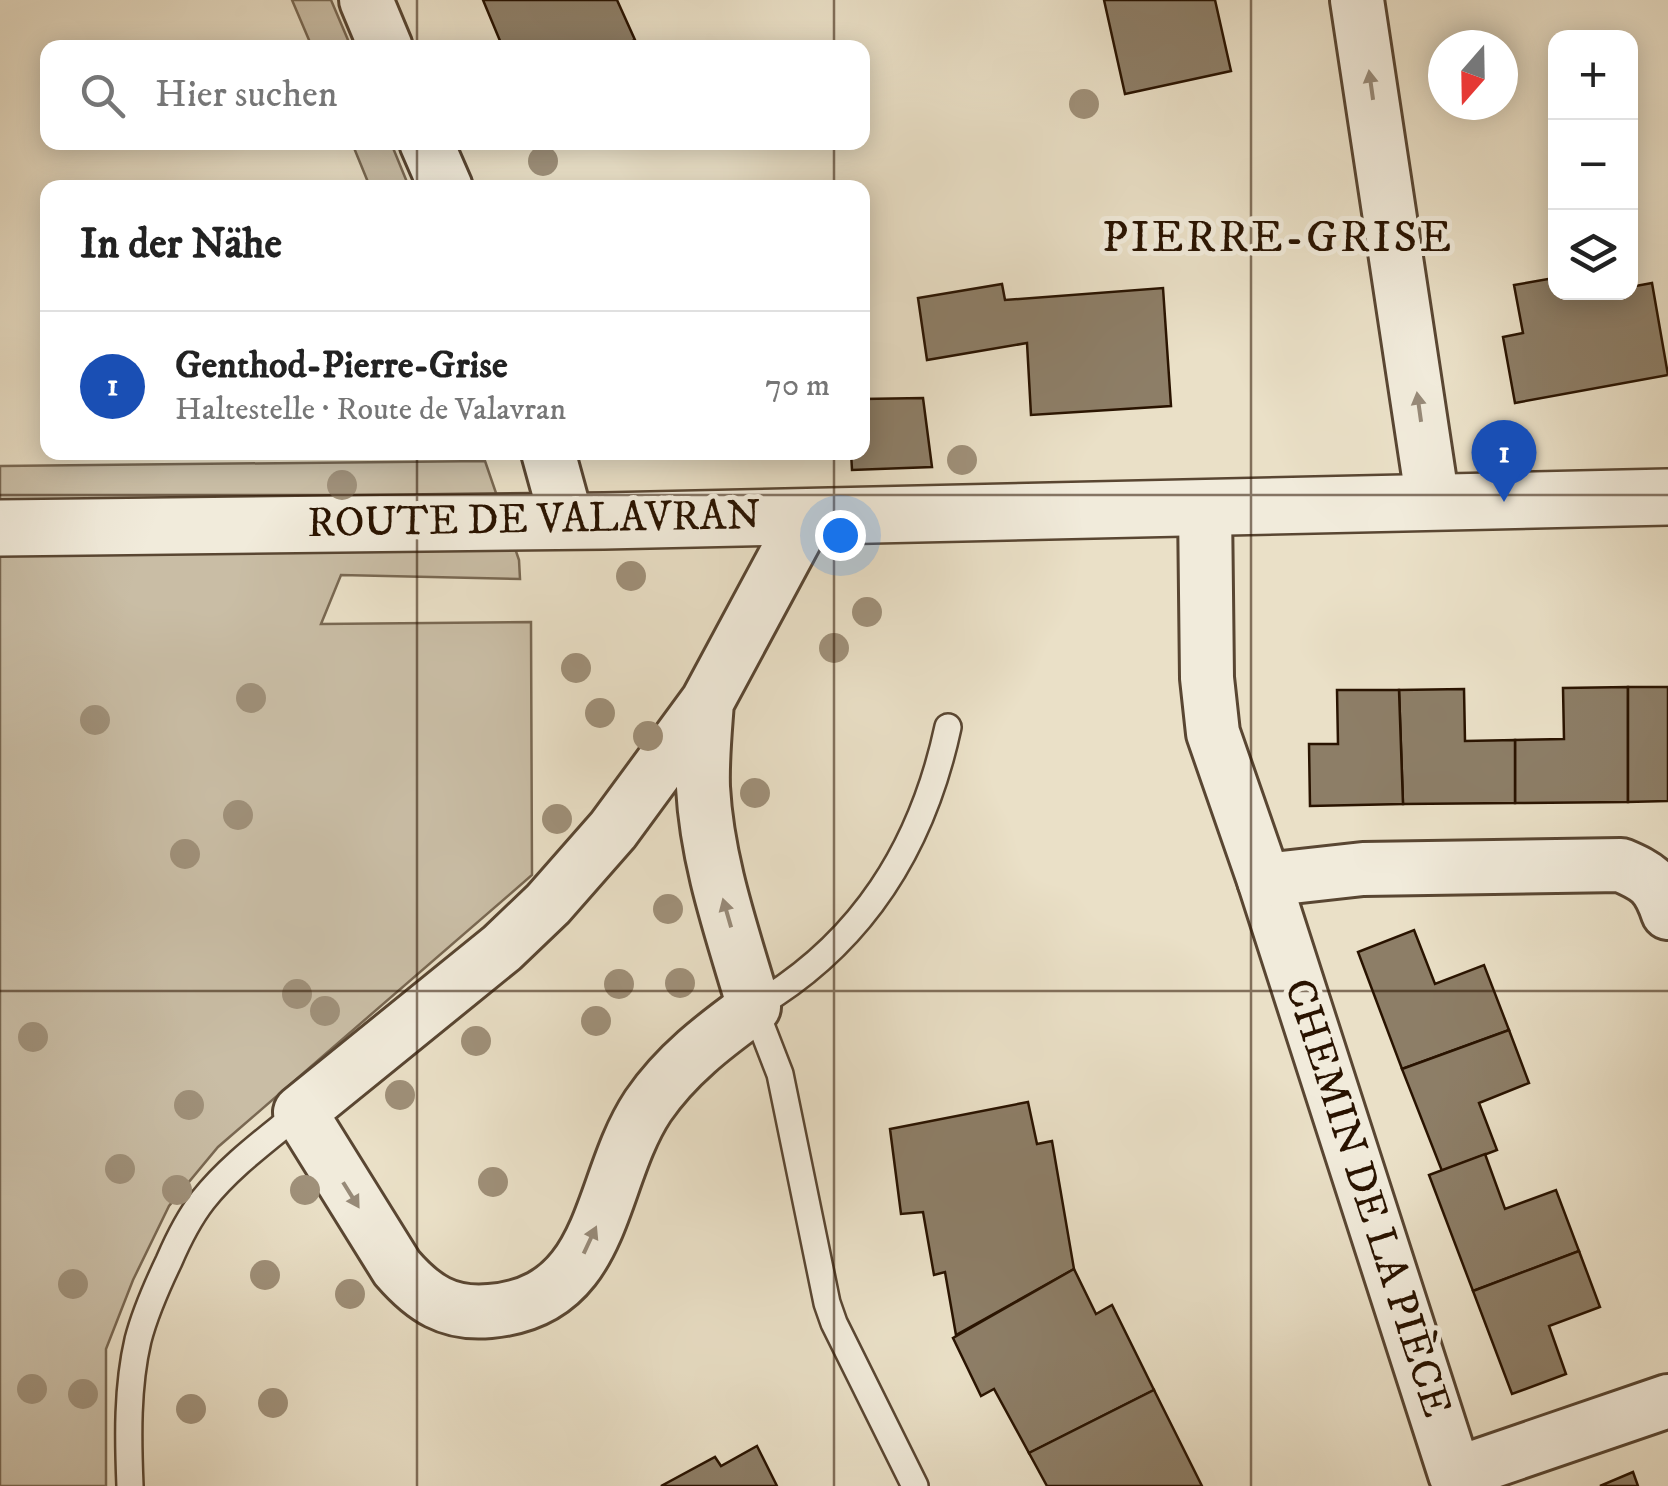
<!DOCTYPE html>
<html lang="de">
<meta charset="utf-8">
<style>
:root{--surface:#fff;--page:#f6f6f6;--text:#222;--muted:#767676;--line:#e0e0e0;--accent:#8f2418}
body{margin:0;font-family:"IM FELL DW Pica",serif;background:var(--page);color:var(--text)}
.controls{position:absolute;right:30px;top:30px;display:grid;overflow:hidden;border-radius:20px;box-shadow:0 5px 25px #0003}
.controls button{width:90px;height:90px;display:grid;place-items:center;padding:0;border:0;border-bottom:2px solid var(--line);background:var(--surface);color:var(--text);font:50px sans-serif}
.compass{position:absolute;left:1428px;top:30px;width:90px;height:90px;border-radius:50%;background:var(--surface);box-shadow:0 5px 25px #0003;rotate:200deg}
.you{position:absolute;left:840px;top:535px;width:35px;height:35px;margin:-25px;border:8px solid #fff;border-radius:50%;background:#1a73e8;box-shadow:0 0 0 15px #1a73e833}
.badge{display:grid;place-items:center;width:65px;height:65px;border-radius:50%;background:var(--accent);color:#fff;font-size:32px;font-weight:700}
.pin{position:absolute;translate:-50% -82px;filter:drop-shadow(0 2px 5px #0008)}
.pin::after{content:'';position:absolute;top:52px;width:35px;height:30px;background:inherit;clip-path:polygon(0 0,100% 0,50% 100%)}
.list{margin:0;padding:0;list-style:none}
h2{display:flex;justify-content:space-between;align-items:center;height:130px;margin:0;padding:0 40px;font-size:42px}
h2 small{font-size:32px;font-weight:400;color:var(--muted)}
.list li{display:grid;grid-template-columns:65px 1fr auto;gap:30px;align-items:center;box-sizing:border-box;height:150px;padding:0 40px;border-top:2px solid var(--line)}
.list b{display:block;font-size:38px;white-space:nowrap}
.list p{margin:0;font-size:32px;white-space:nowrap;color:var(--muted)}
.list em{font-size:32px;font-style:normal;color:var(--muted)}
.icon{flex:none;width:55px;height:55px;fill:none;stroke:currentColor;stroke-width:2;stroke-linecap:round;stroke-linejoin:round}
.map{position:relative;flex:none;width:1668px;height:1486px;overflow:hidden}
.search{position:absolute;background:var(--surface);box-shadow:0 5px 25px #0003;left:40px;top:40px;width:830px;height:110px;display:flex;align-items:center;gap:25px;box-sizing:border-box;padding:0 35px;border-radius:20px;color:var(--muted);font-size:38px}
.panel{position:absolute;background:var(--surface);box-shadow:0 5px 25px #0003;left:40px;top:180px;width:830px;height:280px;border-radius:20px}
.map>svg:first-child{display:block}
.green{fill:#c9bda5;stroke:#796852;stroke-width:2.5}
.building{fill:#8d7e67;stroke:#291300;stroke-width:2.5}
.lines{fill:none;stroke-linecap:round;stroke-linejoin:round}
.service-casing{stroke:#594632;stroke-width:30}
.minor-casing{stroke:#594632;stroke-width:58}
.tertiary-casing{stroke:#594632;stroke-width:60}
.service{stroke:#f1ebdb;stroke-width:25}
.minor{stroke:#f1ebdb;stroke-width:52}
.tertiary{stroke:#f1ebdb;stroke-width:55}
.tree{fill:#9f9079}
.oneway{fill:#978a78}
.grid{fill:none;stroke:#291300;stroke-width:2.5;stroke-opacity:0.55}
.labels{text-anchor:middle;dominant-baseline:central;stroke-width:10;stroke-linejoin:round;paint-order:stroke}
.street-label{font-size:42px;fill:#291300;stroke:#f1ebdb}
.neighbourhood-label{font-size:45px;letter-spacing:2.5px;fill:#291300;stroke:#f1ebdb}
</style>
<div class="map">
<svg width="1668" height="1486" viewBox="0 0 1668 1486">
<rect width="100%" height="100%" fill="#eae0c7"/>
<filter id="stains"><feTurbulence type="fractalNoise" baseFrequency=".002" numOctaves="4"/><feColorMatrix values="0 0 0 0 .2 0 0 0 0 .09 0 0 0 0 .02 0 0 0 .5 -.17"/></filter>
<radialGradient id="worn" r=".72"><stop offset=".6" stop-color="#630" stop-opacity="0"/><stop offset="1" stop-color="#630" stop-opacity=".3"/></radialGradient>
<g class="green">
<path d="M 292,0 L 331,0 L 351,47 L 312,47 Z"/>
<path d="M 352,143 L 391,143 L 409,187 L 370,187 Z"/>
<path d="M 485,461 L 519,560 L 520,579 L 341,575 L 321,624 L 531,622 L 532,875 L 218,1147 L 169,1206 L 133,1280 L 106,1349 L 106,1486 L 0,1486 L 0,466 Z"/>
</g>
<g class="building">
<path d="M 483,0 L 617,0 L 635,40 L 618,48 L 503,48 Z"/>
<path d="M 1104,0 L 1215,0 L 1231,71 L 1125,94 Z"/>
<path d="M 1556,260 L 1556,292 L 1630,292 L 1630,287 L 1652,283 L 1668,375 L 1515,403 L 1503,337 L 1523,333 L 1514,285 L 1554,278 L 1550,261 Z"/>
<path d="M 1002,284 L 1005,300 L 1163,288 L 1171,406 L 1031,415 L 1027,343 L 927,360 L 918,298 Z"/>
<path d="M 923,398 L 932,467 L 852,470 L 851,452 L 862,452 L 862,399 Z"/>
<path d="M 1628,687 L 1628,802 L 1515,803 L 1515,740 L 1564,739 L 1563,688 Z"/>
<path d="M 1628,687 L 1668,687 L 1668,801 L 1628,802 Z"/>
<path d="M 1464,689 L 1465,741 L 1515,740 L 1515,803 L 1403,804 L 1399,690 Z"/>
<path d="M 1337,690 L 1399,690 L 1403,804 L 1310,806 L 1309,744 L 1338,744 Z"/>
<path d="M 1414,930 L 1435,984 L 1484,965 L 1509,1030 L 1402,1069 L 1358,952 Z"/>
<path d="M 1509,1030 L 1529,1083 L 1479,1103 L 1497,1150 L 1442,1171 L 1402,1069 Z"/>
<path d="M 1028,1102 L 1037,1144 L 1052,1141 L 1074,1269 L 956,1335 L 945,1272 L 934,1275 L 923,1212 L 901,1214 L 890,1129 Z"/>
<path d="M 1485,1154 L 1505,1209 L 1556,1190 L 1579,1251 L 1473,1291 L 1429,1175 Z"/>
<path d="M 1579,1251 L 1600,1307 L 1549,1326 L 1566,1374 L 1512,1394 L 1473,1291 Z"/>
<path d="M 1074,1269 L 1096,1314 L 1112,1305 L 1154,1390 L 1029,1453 L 994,1389 L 981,1396 L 953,1338 Z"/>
<path d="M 1154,1390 L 1202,1486 L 1047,1486 L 1029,1453 Z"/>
<path d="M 757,1446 L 777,1486 L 661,1486 L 715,1457 L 721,1466 Z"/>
<path d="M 1633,1472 L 1638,1486 L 1600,1486 Z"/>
</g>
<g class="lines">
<defs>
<g id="service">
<path d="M 130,1486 C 128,1438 127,1387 138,1340 C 145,1313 157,1286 169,1261 C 178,1240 189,1218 203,1200 C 230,1166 266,1140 300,1112"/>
<path d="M 915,1486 L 834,1323 L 827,1303 L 780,1074 L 754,1007 C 862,944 922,848 948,727"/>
</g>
<g id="minor">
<path d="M 366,0 L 386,48"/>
<path d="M 1357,0 L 1433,503"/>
<path d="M 426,142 L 446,188"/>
<path d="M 548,452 L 567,521"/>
<path d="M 1205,507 L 1207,678 L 1213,733 L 1264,880 L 1455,1474 L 1668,1401"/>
<path d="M 707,702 C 705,730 702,759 703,787 C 707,863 733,935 754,1007 C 714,1036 676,1065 648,1106 C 597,1183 608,1301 490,1311 C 448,1315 423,1298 397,1268 L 300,1112 L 502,948 L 548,904 L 613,830 L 707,702 L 807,516"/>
<path d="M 1264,880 L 1363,869 L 1621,865 C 1649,877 1658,883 1668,913"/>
</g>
<path id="tertiary" d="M 0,528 L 604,521 L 1668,497"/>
</defs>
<use href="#service" class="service-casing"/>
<use href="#minor" class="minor-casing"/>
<use href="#tertiary" class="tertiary-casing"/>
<use href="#service" class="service"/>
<use href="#minor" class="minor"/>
<use href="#tertiary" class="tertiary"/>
</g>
<g class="tree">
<circle cx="1084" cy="104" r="15"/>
<circle cx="543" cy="161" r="15"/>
<circle cx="962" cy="460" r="15"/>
<circle cx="342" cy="485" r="15"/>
<circle cx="631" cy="576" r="15"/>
<circle cx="867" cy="612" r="15"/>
<circle cx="834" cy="648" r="15"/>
<circle cx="576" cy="668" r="15"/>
<circle cx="251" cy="698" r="15"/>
<circle cx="600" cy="713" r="15"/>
<circle cx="95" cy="720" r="15"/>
<circle cx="648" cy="736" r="15"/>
<circle cx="755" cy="793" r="15"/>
<circle cx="238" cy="815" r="15"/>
<circle cx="557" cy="819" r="15"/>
<circle cx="185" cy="854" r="15"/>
<circle cx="668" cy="909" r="15"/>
<circle cx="680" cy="983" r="15"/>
<circle cx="619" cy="984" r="15"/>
<circle cx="297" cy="994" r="15"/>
<circle cx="325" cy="1011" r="15"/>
<circle cx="596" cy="1021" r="15"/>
<circle cx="33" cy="1037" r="15"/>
<circle cx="476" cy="1041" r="15"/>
<circle cx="400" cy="1095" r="15"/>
<circle cx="189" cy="1105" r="15"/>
<circle cx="120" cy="1169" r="15"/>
<circle cx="493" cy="1182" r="15"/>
<circle cx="177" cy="1190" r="15"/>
<circle cx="305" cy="1190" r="15"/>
<circle cx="265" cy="1275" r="15"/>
<circle cx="73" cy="1284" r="15"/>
<circle cx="350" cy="1294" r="15"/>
<circle cx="32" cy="1389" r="15"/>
<circle cx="83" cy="1394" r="15"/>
<circle cx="273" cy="1403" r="15"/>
<circle cx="191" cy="1409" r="15"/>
</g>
<defs><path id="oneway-solid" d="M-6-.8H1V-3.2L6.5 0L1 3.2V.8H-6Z" transform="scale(2.5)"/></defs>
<g class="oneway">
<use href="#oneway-solid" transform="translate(1371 85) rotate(-98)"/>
<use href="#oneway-solid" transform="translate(1419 407) rotate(-98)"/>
<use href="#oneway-solid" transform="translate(727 913) rotate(-106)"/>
<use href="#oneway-solid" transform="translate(351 1195) rotate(58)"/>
<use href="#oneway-solid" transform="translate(590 1240) rotate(-65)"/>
</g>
<path class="grid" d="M 417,0 L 417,48M 834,0 L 834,48M 1251,0 L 1251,1486M 417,142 L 417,188M 834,142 L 834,188M 417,452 L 417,1486M 834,452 L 834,1486M 0,495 L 1668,495M 0,991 L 1668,991"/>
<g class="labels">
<g class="street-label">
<text transform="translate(534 520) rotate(-1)">ROUTE DE VALAVRAN</text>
<text transform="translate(1367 1198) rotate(72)">CHEMIN DE LA PIÈCE</text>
</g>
<g class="neighbourhood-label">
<text x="1278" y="238">PIERRE-GRISE</text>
</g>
</g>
<rect width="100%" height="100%" filter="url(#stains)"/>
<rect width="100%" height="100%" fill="url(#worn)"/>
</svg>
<div class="controls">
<button>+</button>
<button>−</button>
<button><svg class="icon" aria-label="layers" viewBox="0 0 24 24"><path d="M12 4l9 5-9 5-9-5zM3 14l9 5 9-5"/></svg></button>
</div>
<svg class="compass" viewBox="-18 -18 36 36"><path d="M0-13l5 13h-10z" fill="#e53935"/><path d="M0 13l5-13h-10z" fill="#767676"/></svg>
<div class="you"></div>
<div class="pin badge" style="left:1504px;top:502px;background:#1a4fb4">1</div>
<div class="search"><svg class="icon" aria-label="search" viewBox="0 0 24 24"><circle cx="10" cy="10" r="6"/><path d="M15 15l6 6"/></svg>Hier suchen</div>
<section class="panel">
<h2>In der Nähe<small></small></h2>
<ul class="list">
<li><span class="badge" style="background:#1a4fb4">1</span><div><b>Genthod-Pierre-Grise</b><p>Haltestelle · Route de Valavran</p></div><em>70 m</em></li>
</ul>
</section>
</div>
